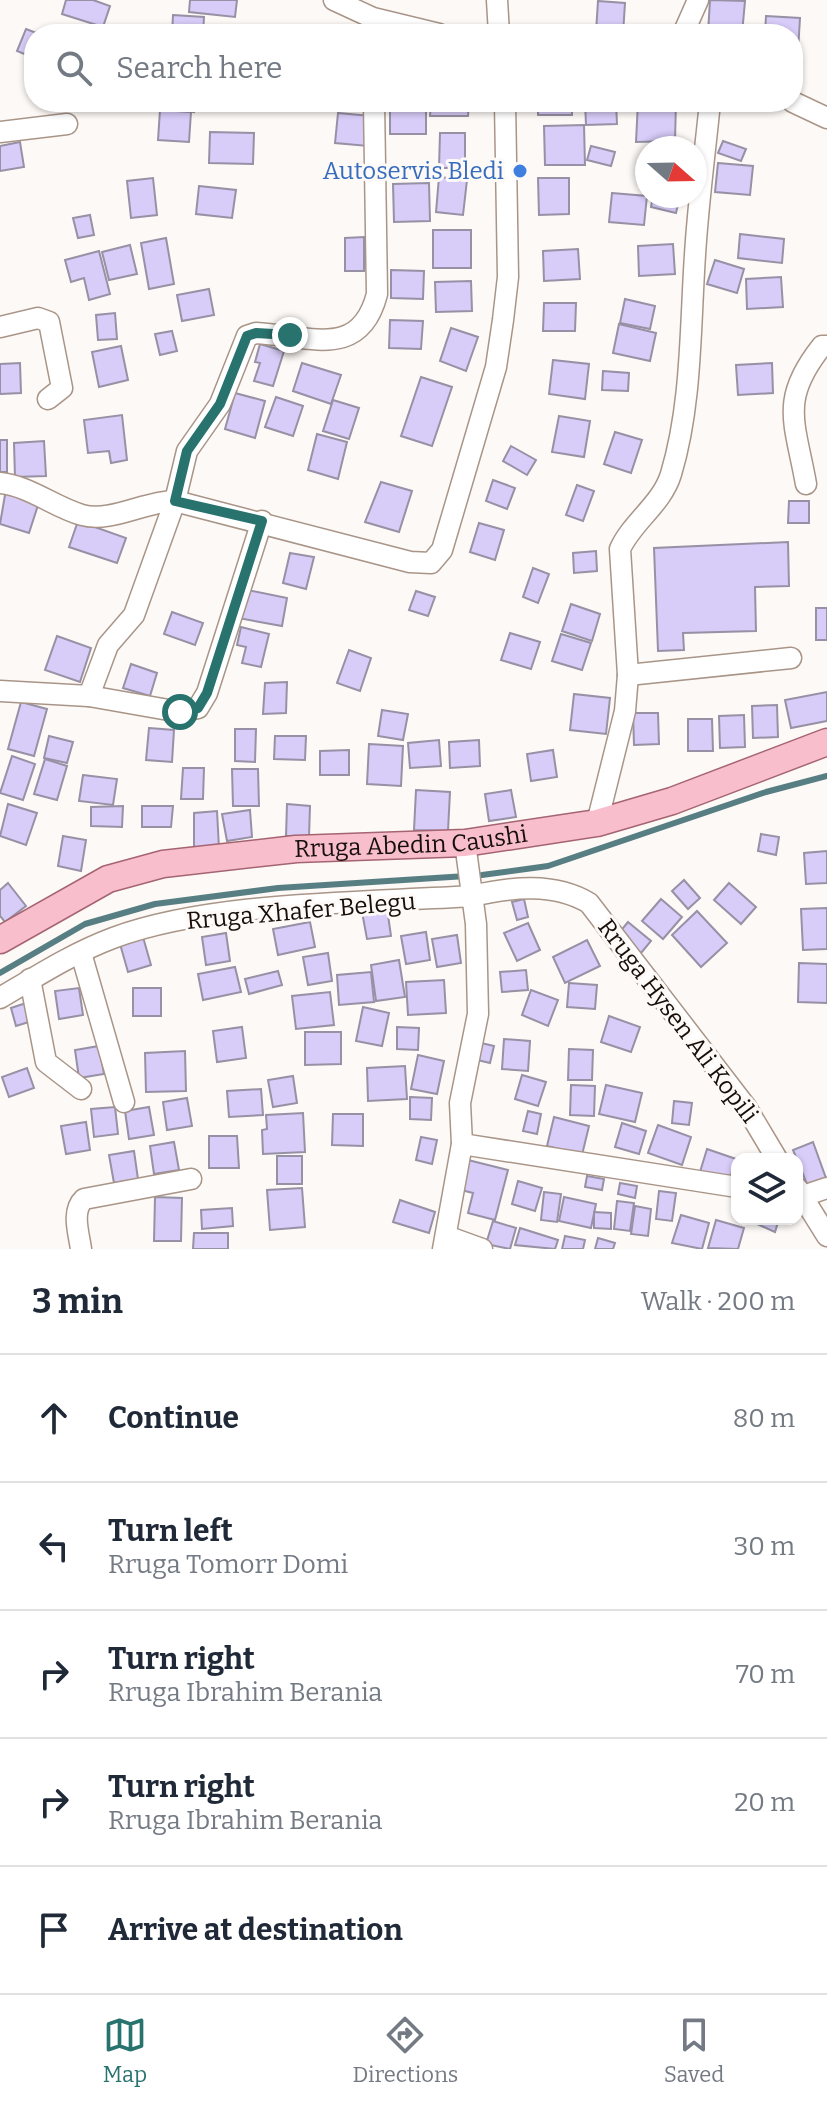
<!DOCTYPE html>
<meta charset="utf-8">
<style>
:root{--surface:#fff;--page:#f2f2f3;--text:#1f2937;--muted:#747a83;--line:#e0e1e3;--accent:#29736f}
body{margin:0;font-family:Bitter,serif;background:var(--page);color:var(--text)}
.controls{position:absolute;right:24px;bottom:24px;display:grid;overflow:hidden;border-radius:16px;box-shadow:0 2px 6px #0004}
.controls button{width:72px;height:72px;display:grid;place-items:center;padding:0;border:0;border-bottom:2px solid var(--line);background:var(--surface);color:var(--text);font:40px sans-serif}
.compass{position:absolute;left:635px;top:136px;width:72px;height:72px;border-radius:50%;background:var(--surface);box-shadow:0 2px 6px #0004;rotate:110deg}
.stop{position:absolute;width:24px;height:24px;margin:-18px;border:6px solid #29736f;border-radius:50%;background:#fff}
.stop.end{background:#29736f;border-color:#fff;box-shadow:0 2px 8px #0008}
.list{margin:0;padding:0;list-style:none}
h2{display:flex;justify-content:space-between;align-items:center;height:104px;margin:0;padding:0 32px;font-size:34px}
h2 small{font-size:26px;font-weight:400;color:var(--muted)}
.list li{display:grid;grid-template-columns:52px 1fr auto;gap:24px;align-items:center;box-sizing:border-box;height:128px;padding:0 32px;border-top:2px solid var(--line)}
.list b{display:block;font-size:30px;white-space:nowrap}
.list p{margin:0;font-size:26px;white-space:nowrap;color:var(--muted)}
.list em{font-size:26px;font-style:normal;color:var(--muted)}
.icon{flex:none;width:44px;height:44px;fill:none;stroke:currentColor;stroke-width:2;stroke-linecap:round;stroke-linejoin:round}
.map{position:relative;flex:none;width:827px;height:1249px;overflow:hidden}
.search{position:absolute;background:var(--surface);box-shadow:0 2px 6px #0004;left:24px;right:24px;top:24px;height:88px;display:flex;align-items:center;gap:20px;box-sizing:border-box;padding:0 28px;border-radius:32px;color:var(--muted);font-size:30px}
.sheet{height:744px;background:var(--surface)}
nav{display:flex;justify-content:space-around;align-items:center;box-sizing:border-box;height:112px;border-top:2px solid var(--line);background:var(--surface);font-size:22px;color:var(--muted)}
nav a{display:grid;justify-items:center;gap:4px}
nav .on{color:var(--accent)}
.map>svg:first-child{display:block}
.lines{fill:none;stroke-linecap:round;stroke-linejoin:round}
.stream{stroke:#577e82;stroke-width:6}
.building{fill:#d8ccf8;stroke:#9691a5;stroke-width:2}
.minor-casing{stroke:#a99588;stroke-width:23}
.major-casing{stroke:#a56471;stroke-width:29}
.minor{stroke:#fff;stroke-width:20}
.major{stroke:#f8becb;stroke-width:26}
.route{stroke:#29736f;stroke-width:10}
.shop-dot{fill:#3f7fe0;stroke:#fdf9f6;stroke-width:3}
.labels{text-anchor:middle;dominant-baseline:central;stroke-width:6;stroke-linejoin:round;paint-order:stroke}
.shop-label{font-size:24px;fill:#366cbe;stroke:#fdf9f6;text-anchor:end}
.street-label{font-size:24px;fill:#150e09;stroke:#fdf9f6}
</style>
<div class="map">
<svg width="827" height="1249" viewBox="0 0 827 1249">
<rect width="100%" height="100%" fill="#fdf9f6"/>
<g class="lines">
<path class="stream" d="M 0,973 L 85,924 L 155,904 L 278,888 L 482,875 L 548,866 L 766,792 L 827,776"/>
</g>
<g class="building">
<path d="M 66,0 L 93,0 L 110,6 L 103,27 L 62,14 Z"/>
<path d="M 190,0 L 237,0 L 235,17 L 189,12 Z"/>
<path d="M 710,0 L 745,1 L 742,34 L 708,33 Z"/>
<path d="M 598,1 L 625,3 L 623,34 L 596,32 Z"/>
<path d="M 173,15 L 204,17 L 203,34 L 172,34 Z"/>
<path d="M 766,16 L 800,18 L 798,51 L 793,50 L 793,34 L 765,34 Z"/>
<path d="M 26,29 L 39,34 L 34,34 L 34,58 L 17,51 Z"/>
<path d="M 161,102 L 196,102 L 194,112 L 160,106 Z"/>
<rect x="390" y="102" width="36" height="32"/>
<path d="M 431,102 L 469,102 L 468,116 L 430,116 Z"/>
<rect x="538" y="102" width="34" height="13"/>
<path d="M 585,102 L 616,102 L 617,124 L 586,125 Z"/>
<path d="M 638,102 L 676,102 L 675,141 L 636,142 Z"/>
<path d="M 160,110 L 191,112 L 189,142 L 158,140 Z"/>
<path d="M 338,113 L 371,116 L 368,146 L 335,143 Z"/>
<path d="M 584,125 L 585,165 L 545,165 L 544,126 Z"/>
<path d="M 210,132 L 254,133 L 253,164 L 209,163 Z"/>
<path d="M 440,133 L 465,133 L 465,168 L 439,168 Z"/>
<path d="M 723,141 L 746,149 L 741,161 L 718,153 Z"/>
<path d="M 20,142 L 24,167 L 0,171 L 0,146 Z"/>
<path d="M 591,146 L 615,152 L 611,166 L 587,160 Z"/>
<path d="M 718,163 L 753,166 L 750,195 L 715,192 Z"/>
<path d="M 439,177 L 467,180 L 463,215 L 436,212 Z"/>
<path d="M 153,178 L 157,215 L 131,218 L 127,181 Z"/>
<path d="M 538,178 L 569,178 L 569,214 L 539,215 Z"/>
<path d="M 429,183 L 430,221 L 394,222 L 393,184 Z"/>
<path d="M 199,186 L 236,190 L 232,218 L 196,214 Z"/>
<path d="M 612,193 L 647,196 L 644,225 L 609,222 Z"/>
<path d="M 653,196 L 680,196 L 676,213 L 651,207 Z"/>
<path d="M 90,215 L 94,235 L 78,238 L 73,218 Z"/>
<rect x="433" y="230" width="38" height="38"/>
<path d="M 740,234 L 784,239 L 782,263 L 738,258 Z"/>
<path d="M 364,237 L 364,271 L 345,271 L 345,238 Z"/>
<path d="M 166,238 L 174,284 L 149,289 L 141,243 Z"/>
<path d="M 673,244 L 675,274 L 639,276 L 638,246 Z"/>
<path d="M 130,245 L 137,274 L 109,280 L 102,252 Z"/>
<path d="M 578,249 L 580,279 L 544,281 L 543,251 Z"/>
<path d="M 99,251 L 110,294 L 89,300 L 84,278 L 71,282 L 65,260 Z"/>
<path d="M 715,260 L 744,269 L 737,293 L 707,284 Z"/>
<path d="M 391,270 L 424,271 L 423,299 L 391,298 Z"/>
<path d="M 781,277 L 783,307 L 747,309 L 746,279 Z"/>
<path d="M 471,281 L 472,311 L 436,312 L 435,282 Z"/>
<path d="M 209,289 L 214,315 L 182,321 L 177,295 Z"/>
<path d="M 625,299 L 655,306 L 650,329 L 620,323 Z"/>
<path d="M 544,303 L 576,303 L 575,331 L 543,331 Z"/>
<path d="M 115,313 L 117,339 L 98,340 L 96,315 Z"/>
<path d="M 390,320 L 423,321 L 421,349 L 389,348 Z"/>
<path d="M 619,324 L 656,333 L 650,361 L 613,353 Z"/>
<path d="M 451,328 L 478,337 L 466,371 L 440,361 Z"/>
<path d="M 172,331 L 177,351 L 160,355 L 155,334 Z"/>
<path d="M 260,344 L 284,351 L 273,386 L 254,381 L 260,363 L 255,362 Z"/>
<path d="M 121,346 L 128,380 L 99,387 L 92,352 Z"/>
<path d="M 553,360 L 589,364 L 585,399 L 549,394 Z"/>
<path d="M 20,363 L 21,393 L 0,394 L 0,364 Z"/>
<path d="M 302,363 L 341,375 L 331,404 L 293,391 Z"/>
<path d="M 772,363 L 773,393 L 738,395 L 736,365 Z"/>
<path d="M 603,371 L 629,373 L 628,391 L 602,390 Z"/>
<path d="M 421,377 L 452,387 L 432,446 L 401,436 Z"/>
<path d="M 235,393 L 265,401 L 255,438 L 225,429 Z"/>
<path d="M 276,397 L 303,406 L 293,436 L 265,427 Z"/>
<path d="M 333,400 L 359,408 L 349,439 L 323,431 Z"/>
<path d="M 122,415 L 127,460 L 111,463 L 109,451 L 88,453 L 84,420 Z"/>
<path d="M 559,416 L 590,421 L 584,457 L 552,452 Z"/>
<path d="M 615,432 L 642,440 L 631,473 L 604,464 Z"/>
<path d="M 317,434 L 347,442 L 338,479 L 308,470 Z"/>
<rect x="0" y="440" width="7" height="32"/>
<path d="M 44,441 L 46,476 L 15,477 L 14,443 Z"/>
<path d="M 511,446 L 536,460 L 527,475 L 503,461 Z"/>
<path d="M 493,480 L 515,488 L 507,509 L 486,501 Z"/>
<path d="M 381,482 L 412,491 L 399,532 L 365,522 Z"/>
<path d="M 577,485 L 594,491 L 583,521 L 566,515 Z"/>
<path d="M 6,489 L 40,499 L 29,533 L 0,524 Z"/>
<path d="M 789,501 L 809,501 L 809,523 L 788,523 Z"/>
<path d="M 78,521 L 126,538 L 117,563 L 69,547 Z"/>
<path d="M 479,523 L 504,530 L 495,560 L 470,552 Z"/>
<path d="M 788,542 L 789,586 L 755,587 L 756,631 L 683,633 L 684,650 L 658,651 L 654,548 Z"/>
<path d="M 596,551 L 597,571 L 574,573 L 573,553 Z"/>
<path d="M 290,553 L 314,557 L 306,589 L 283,583 Z"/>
<path d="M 533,568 L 549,574 L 538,603 L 523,597 Z"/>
<path d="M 243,589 L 287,598 L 282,626 L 238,618 Z"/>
<path d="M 416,591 L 435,597 L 428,616 L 409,610 Z"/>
<path d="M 571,604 L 600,614 L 592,641 L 562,631 Z"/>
<rect x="816" y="608" width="11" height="32"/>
<path d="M 172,612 L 203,623 L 195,645 L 164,634 Z"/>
<path d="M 241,627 L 269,634 L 261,667 L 242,663 L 246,647 L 237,645 Z"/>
<path d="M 510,633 L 540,642 L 531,669 L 501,660 Z"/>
<path d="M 561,634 L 591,643 L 582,670 L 552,661 Z"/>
<path d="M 57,636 L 91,648 L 80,682 L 45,670 Z"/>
<path d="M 349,650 L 371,658 L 360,691 L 337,683 Z"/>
<path d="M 131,664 L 157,673 L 150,696 L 123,688 Z"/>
<path d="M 287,682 L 286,713 L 263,714 L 265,683 Z"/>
<path d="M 827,692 L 827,721 L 791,728 L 785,700 Z"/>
<path d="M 574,694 L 610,698 L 606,734 L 570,730 Z"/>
<path d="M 21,702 L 47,709 L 34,756 L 8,749 Z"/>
<path d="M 777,705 L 778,737 L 753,738 L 752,706 Z"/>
<path d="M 382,710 L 408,714 L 403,740 L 378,736 Z"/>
<path d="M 633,713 L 658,713 L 659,744 L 634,745 Z"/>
<path d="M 744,715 L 745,747 L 720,748 L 719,716 Z"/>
<path d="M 688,719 L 712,719 L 713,751 L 688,751 Z"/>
<path d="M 149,728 L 174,730 L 172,762 L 146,760 Z"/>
<path d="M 235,729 L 256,729 L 255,762 L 235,761 Z"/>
<path d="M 49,736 L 73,742 L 67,763 L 44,758 Z"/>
<path d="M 275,736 L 306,736 L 305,760 L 274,759 Z"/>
<path d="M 439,740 L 441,766 L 410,768 L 408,743 Z"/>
<path d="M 479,740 L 480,766 L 450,768 L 449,742 Z"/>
<path d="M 369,744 L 403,746 L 401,786 L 367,784 Z"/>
<path d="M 349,750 L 349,775 L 320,775 L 320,751 Z"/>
<path d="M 553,750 L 557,777 L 531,781 L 527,754 Z"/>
<path d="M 12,756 L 35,764 L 23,800 L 0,793 Z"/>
<path d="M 45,759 L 67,766 L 57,800 L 34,794 Z"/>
<path d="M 183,768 L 204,768 L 203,799 L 181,799 Z"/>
<path d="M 232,769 L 258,769 L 259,806 L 233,806 Z"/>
<path d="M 83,775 L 117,779 L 113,805 L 79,801 Z"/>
<path d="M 416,790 L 450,792 L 448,831 L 414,830 Z"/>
<path d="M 511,790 L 516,817 L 489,821 L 485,794 Z"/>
<path d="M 8,804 L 37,813 L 26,845 L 0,836 Z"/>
<path d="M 287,804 L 310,806 L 309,837 L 286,836 Z"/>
<path d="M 123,806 L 122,827 L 91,826 L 91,807 Z"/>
<path d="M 142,806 L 173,806 L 171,827 L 142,827 Z"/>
<path d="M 250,810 L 252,837 L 227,841 L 222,814 Z"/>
<path d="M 217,811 L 219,848 L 194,849 L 194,813 Z"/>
<path d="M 761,834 L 779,837 L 776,855 L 758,851 Z"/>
<path d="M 63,836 L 86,840 L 81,871 L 58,866 Z"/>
<path d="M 827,851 L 827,883 L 806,884 L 804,853 Z"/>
<path d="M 684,880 L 700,898 L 688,909 L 672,891 Z"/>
<path d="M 8,883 L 26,906 L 5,922 L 0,916 L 0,890 Z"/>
<path d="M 729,883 L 756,907 L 741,924 L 714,900 Z"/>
<path d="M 524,899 L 528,917 L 517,920 L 512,902 Z"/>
<path d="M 661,899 L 682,917 L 663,939 L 642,921 Z"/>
<path d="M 387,908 L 391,936 L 367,939 L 362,912 Z"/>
<path d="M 827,908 L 827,949 L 803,950 L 801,909 Z"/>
<path d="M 697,911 L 727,943 L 701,967 L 672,935 Z"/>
<path d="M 310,922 L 315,947 L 278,955 L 273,929 Z"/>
<path d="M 628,922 L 651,941 L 641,953 L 618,934 Z"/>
<path d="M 528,923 L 540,950 L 517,961 L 504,933 Z"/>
<path d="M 426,932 L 430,960 L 406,964 L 401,936 Z"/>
<path d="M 226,933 L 230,961 L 206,965 L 202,937 Z"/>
<path d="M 457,935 L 461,963 L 437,967 L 432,939 Z"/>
<path d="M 143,937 L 151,965 L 128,972 L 120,944 Z"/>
<path d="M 587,940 L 600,966 L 565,983 L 553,957 Z"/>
<path d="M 328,953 L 332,981 L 308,985 L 303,957 Z"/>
<path d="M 399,960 L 405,997 L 376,1001 L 371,965 Z"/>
<path d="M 799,963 L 827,964 L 827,1003 L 798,1002 Z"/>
<path d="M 235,967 L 241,992 L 203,1000 L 198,974 Z"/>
<path d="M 526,970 L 528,990 L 502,992 L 500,972 Z"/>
<path d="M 278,971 L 282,985 L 249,994 L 245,979 Z"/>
<path d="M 371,972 L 374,1002 L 339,1005 L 337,975 Z"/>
<path d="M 444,980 L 446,1013 L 408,1015 L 406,982 Z"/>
<path d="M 569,983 L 597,985 L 595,1009 L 567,1007 Z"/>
<path d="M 79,988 L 83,1015 L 59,1019 L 55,991 Z"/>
<rect x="133" y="988" width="28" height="28"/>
<path d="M 531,990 L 558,1000 L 548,1026 L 522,1015 Z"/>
<path d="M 330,992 L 334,1025 L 296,1029 L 292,996 Z"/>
<path d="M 26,1003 L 32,1021 L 16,1026 L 11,1008 Z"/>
<path d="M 363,1007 L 389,1013 L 382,1046 L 356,1041 Z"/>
<path d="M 609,1016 L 640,1027 L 631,1052 L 601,1042 Z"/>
<path d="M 242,1027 L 246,1058 L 217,1062 L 213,1031 Z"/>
<path d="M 397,1027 L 419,1028 L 418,1050 L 397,1049 Z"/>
<path d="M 305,1032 L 341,1032 L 341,1064 L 305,1065 Z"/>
<path d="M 504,1039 L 530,1041 L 528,1071 L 502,1069 Z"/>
<path d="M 477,1042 L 494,1046 L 490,1063 L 473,1059 Z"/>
<path d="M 99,1046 L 104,1074 L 79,1078 L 75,1050 Z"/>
<path d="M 569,1049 L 593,1050 L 592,1080 L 568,1080 Z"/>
<path d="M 185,1051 L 186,1091 L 146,1092 L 145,1053 Z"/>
<path d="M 418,1055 L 444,1061 L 437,1094 L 411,1089 Z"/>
<path d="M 405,1066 L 407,1099 L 368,1101 L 367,1068 Z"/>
<path d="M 27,1068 L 34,1088 L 9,1097 L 2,1077 Z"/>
<path d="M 522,1075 L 546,1082 L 538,1106 L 515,1099 Z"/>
<path d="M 293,1076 L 297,1103 L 273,1107 L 268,1080 Z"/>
<path d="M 571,1085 L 595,1086 L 594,1116 L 570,1115 Z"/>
<path d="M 606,1085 L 642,1093 L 635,1122 L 599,1114 Z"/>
<path d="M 261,1089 L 263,1115 L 229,1117 L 227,1091 Z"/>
<path d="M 410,1097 L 432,1098 L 431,1120 L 410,1119 Z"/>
<path d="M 187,1098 L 192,1126 L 167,1130 L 163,1102 Z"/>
<path d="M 674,1101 L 692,1103 L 689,1125 L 672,1123 Z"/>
<path d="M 115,1107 L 118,1134 L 94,1137 L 91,1109 Z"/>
<path d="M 149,1107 L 154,1135 L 129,1139 L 125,1111 Z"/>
<path d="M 528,1111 L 541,1114 L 537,1134 L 523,1131 Z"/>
<path d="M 303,1113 L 305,1152 L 263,1154 L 262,1130 L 267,1129 L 266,1115 Z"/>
<path d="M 333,1114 L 363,1114 L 363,1146 L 332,1145 Z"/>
<path d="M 554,1117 L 589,1126 L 582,1155 L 547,1146 Z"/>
<path d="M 86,1122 L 90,1150 L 66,1154 L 61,1126 Z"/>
<path d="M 622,1123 L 646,1131 L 639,1154 L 615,1147 Z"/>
<path d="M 658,1125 L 691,1137 L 682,1165 L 648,1153 Z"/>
<path d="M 209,1136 L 237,1136 L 239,1168 L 209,1168 Z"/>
<path d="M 421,1137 L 437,1140 L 432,1164 L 416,1160 Z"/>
<path d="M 174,1142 L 179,1170 L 154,1174 L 150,1146 Z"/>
<path d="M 813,1142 L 827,1181 L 809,1189 L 793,1150 Z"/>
<path d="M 707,1149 L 736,1159 L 728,1185 L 699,1175 Z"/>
<path d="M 134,1151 L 138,1179 L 114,1183 L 109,1155 Z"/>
<rect x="277" y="1156" width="25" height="28"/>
<path d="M 468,1160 L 508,1170 L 495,1220 L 468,1213 L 473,1193 L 461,1190 Z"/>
<path d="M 587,1176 L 604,1179 L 602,1190 L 585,1187 Z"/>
<path d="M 518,1181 L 542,1188 L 535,1211 L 512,1204 Z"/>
<path d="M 620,1183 L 637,1186 L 635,1198 L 618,1194 Z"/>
<path d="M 302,1188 L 305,1227 L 270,1230 L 267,1190 Z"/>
<path d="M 659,1191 L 676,1193 L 672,1221 L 656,1219 Z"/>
<path d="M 544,1192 L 561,1194 L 557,1222 L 541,1220 Z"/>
<path d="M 155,1197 L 182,1198 L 181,1241 L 154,1241 Z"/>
<path d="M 564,1197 L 596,1204 L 591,1228 L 559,1221 Z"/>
<path d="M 400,1200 L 435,1212 L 429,1233 L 393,1222 Z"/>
<path d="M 617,1201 L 634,1203 L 630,1231 L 614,1229 Z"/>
<path d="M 635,1206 L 651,1209 L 648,1236 L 631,1234 Z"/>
<path d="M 232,1208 L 233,1226 L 202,1229 L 201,1210 Z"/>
<path d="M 594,1212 L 611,1213 L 611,1229 L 594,1228 Z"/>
<path d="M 681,1215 L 709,1223 L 702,1249 L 672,1243 Z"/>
<path d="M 746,1219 L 779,1219 L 775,1232 Z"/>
<path d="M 716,1220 L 744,1228 L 738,1249 L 708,1248 Z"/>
<path d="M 493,1221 L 516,1228 L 510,1249 L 486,1244 Z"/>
<path d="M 520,1228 L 558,1240 L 555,1249 L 515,1245 Z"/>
<path d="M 194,1233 L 228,1233 L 228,1249 L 193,1249 Z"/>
<path d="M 565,1236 L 585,1240 L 583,1249 L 562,1249 Z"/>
<path d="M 598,1238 L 615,1243 L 613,1249 L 595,1249 Z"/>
</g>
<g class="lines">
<defs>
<g id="minor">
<path d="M 334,0 L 373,18 L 439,34"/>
<path d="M 497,0 L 499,34"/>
<path d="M 683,34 L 698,0"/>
<path d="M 793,102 L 827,118"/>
<path d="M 0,132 L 67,124"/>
<path d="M 0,327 L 38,318 L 49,322 L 62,388 L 48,399"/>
<path d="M 0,483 C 30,486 54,507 82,515 C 111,523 145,501 175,501 L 410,562 L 431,563 L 442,550 L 496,367 L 503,320 L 508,277 L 505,102"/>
<path d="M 806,484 C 795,422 779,400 822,346 L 827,346"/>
<path d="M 628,675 L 791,658"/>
<path d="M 0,691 L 89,696 L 180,712 L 198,708 L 207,693 L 262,521"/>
<path d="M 89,696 L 108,645 L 134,615 L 175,501 L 187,451 L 220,404 L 247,336 L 256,333 C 310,336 360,360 377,294 L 374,102"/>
<path d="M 597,823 L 625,711 L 628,675 L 620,549 C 632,522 662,504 671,474 C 692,404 690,328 695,255 C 698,204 705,153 710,102"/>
<path d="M 81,953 L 124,1102"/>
<path d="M 30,979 L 46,1062 L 81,1089"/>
<path d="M 0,998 C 37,976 73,953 113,938 C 212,901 364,903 472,896 C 511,887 554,882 589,903 L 746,1107 L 777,1159"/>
<path d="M 462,1144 L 737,1187"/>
<path d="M 797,1188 L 827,1236"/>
<path d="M 803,1196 L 827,1188"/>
<path d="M 446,1236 L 482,1249"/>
<path d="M 81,1249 C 79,1234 71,1211 84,1199 L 191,1179"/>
<path d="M 443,1249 L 462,1144 L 460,1103 L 478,1014 L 476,924 L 465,843"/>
</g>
<g id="major">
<path id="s1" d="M 0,940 L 108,879 L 163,864 L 296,849 L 465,843 L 597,823 L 672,801 L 827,742"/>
</g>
</defs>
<use href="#minor" class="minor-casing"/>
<use href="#major" class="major-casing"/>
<use href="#minor" class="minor"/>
<use href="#major" class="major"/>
</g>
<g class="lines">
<path class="route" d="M 180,712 L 198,708 L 207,693 L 262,521 L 175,501 L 187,451 L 220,404 L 247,336 L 256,333 L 290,335"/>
</g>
<circle class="shop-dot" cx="520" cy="171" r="8"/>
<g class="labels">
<g class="shop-label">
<text x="504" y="171">Autoservis Bledi</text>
</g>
<g class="street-label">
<text stroke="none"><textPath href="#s1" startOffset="430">Rruga Abedin Caushi</textPath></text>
<text transform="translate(301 911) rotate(-5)">Rruga Xhafer Belegu</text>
<text transform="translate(678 1021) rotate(53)">Rruga Hysen Ali Kopili</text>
</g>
</g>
</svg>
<div class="controls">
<button><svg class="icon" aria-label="layers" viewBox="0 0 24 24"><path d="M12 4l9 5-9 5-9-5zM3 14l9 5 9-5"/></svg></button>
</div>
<svg class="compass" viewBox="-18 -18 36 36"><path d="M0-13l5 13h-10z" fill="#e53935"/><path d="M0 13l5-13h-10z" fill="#747a83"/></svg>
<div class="stop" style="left:180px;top:712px"></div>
<div class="stop end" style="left:290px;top:335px"></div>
<div class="search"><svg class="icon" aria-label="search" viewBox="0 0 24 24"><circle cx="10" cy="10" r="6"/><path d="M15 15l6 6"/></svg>Search here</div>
</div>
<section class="sheet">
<h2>3 min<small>Walk · 200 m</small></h2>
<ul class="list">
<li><svg class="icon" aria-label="ahead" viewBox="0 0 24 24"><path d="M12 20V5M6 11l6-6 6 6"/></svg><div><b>Continue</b></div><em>80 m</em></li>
<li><svg class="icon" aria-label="left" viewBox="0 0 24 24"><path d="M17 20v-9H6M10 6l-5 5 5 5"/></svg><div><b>Turn left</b><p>Rruga Tomorr Domi</p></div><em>30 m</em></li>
<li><svg class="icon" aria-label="right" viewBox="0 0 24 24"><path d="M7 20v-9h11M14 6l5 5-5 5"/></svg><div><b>Turn right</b><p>Rruga Ibrahim Berania</p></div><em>70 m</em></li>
<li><svg class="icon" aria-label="right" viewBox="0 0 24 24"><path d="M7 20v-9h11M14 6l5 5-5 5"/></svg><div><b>Turn right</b><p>Rruga Ibrahim Berania</p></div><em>20 m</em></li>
<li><svg class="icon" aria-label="arrive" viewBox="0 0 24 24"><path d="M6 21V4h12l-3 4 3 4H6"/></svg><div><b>Arrive at destination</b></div></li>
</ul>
</section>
<nav>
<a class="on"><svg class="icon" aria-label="map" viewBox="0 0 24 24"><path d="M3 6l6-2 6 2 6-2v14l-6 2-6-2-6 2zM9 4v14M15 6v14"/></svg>Map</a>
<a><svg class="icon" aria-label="directions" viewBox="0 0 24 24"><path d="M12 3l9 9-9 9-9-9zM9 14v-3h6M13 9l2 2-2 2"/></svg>Directions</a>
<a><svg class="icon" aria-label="saved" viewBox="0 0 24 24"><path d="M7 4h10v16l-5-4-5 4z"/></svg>Saved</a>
</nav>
